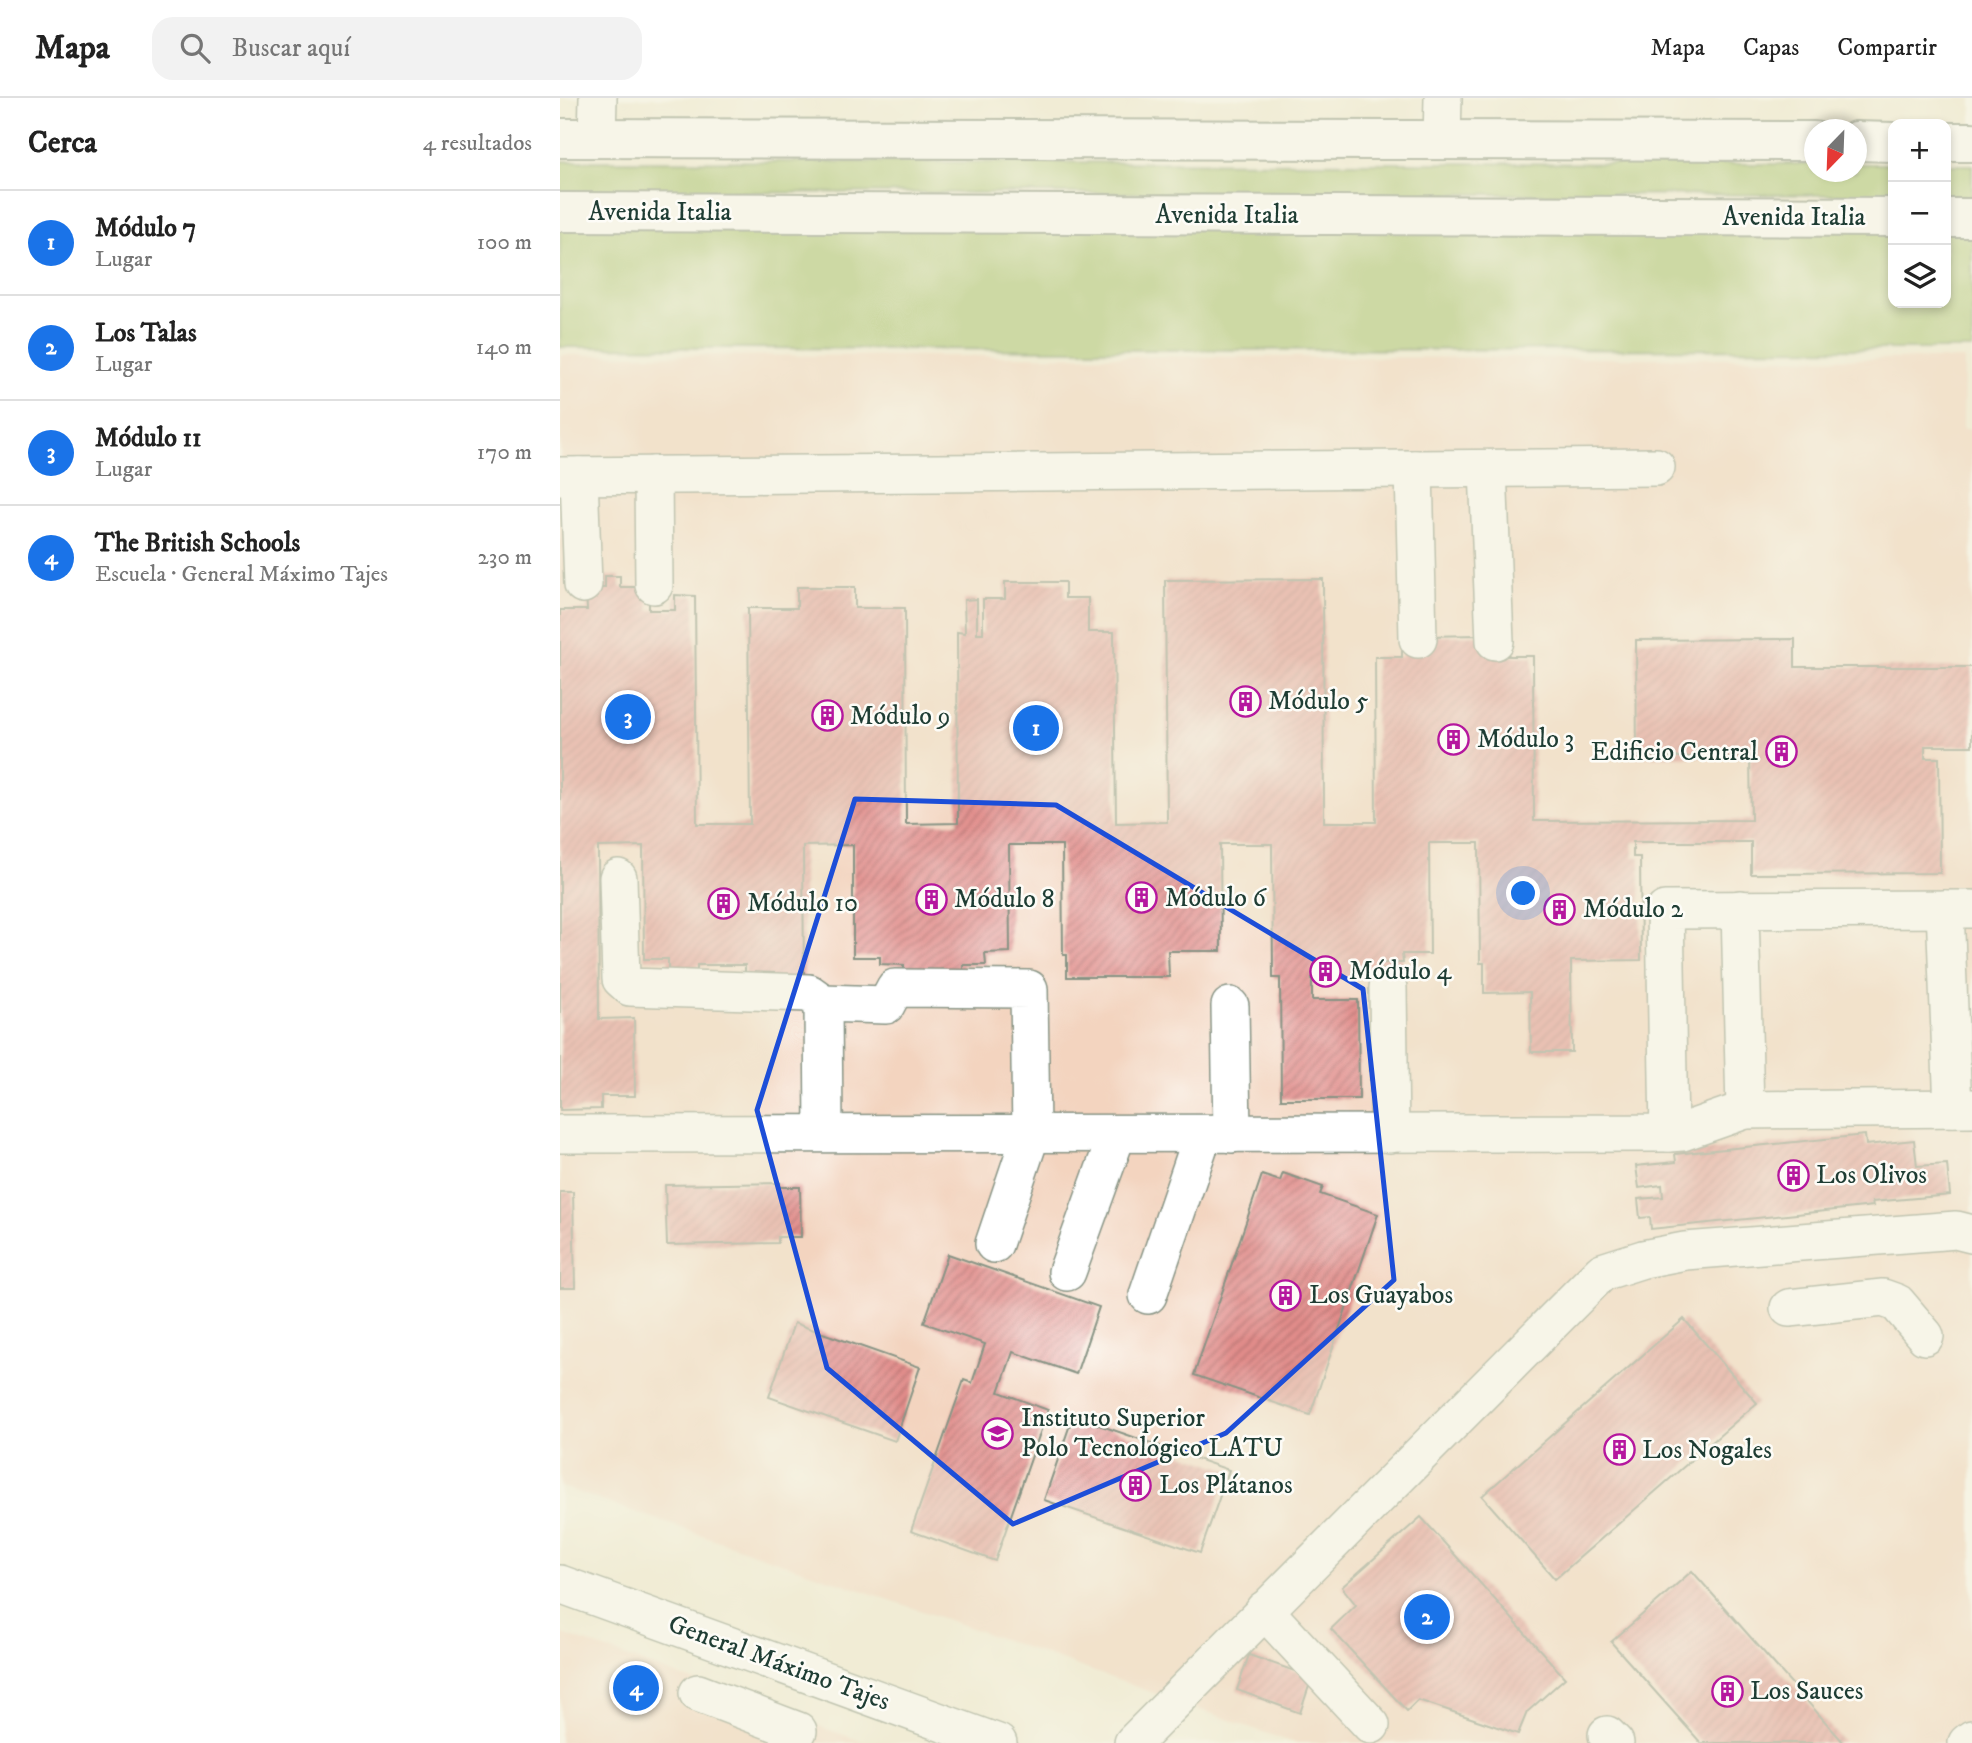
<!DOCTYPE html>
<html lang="es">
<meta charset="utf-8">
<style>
:root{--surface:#fff;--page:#f2f2f2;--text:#222;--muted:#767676;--line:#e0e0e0;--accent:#1a73e8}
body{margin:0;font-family:"IM FELL DW Pica",serif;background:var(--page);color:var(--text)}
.controls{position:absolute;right:21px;top:21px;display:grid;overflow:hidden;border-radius:14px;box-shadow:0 4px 10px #0003}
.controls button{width:63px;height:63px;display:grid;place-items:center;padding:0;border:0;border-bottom:2px solid var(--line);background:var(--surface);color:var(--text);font:35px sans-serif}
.compass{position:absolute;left:1244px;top:21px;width:63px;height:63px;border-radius:50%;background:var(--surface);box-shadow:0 4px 10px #0003;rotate:203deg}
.you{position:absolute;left:964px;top:796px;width:24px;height:24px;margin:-18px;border:5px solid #fff;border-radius:50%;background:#1a73e8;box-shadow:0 0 0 10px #1a73e833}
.badge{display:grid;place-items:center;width:46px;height:46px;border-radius:50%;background:var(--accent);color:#fff;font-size:23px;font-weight:700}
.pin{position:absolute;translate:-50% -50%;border:4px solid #fff;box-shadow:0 2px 7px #0006}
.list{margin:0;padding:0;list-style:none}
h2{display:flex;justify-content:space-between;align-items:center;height:91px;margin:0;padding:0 28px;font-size:30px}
h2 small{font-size:23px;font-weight:400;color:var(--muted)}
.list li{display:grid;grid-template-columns:46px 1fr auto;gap:21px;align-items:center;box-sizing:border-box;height:105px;padding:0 28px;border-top:2px solid var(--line)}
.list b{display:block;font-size:26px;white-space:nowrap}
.list p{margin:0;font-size:23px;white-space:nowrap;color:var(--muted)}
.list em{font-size:23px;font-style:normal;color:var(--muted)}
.icon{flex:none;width:38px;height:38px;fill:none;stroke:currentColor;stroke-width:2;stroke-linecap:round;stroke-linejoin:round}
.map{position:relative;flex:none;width:1412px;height:1645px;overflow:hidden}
header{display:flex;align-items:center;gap:42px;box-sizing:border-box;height:98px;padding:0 35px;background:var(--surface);border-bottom:2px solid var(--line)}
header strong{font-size:33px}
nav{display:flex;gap:38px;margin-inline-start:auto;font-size:24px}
.search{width:490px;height:63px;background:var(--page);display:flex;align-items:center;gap:18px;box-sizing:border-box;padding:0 24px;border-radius:21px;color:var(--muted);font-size:26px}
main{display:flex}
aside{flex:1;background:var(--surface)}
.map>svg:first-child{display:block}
.built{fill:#f3d4bf}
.grass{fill:#a3c169;stroke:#617f4e;stroke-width:2}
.building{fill:url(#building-hatch)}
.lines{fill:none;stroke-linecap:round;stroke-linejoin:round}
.minor-casing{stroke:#889485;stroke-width:40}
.major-casing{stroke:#889485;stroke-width:42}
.minor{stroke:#fff;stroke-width:37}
.major{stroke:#fff;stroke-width:38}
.marked{fill:none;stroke:#1d4ed8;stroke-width:5;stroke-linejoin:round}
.labels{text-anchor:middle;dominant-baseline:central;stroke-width:5;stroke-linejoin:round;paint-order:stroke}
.street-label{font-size:26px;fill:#1f3d34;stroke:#fdfcf7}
.poi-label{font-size:26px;fill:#1f3d34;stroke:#fdfcf7;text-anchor:start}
</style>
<header>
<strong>Mapa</strong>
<div class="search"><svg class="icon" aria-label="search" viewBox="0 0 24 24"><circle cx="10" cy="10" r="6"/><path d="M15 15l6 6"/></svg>Buscar aquí</div>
<nav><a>Mapa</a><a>Capas</a><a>Compartir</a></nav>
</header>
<main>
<aside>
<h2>Cerca<small>4 resultados</small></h2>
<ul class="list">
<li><span class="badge">1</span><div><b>Módulo 7</b><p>Lugar</p></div><em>100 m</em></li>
<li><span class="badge">2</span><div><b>Los Talas</b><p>Lugar</p></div><em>140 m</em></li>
<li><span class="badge">3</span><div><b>Módulo 11</b><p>Lugar</p></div><em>170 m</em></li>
<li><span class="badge">4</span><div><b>The British Schools</b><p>Escuela · General Máximo Tajes</p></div><em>230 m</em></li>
</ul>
</aside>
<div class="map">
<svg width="1412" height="1645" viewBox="0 0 1412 1645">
<defs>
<pattern id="building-hatch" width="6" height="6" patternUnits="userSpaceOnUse" patternTransform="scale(1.75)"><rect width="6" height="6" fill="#e18c8a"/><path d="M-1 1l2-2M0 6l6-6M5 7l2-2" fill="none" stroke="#b67472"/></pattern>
</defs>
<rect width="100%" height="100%" fill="#fdfcf7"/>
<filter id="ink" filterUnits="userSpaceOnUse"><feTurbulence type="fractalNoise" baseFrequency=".0143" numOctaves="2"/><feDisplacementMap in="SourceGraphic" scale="14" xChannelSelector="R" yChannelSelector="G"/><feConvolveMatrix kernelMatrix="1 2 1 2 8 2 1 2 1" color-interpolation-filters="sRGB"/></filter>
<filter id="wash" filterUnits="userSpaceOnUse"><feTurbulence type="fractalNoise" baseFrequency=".00686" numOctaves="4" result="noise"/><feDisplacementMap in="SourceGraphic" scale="28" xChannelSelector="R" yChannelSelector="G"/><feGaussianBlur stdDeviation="1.57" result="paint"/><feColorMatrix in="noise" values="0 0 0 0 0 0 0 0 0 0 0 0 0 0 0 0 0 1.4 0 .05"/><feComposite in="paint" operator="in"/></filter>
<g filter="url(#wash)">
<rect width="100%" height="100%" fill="#f1ecd6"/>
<g class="built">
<path d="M 0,257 L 1404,261 L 1403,331 L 1412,331 L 1412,1645 L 734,1645 L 408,1529 L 0,1388 Z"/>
<path d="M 0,1535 L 306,1645 L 0,1645 Z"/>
</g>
<g class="grass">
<path d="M 0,63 L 1254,66 L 1254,74 L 1296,74 L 1297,66 L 1333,66 L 1333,97 L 0,94 Z"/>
<rect x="1386" y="67" width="26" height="31"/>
<path d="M 0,125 L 1333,125 L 1333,205 L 1386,205 L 1386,126 L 1412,126 L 1412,251 L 517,252 L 0,249 Z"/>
</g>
<g id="blocks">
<g class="building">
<path d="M 45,478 L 60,478 L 60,489 L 89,489 L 89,512 L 115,512 L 115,497 L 135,498 L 137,726 L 190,726 L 188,510 L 237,510 L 237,489 L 295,489 L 295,510 L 345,510 L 346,726 L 398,725 L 397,534 L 405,535 L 404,502 L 417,501 L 417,535 L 423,535 L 423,501 L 445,501 L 445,484 L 505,484 L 505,500 L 528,500 L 528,534 L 554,534 L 556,725 L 607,724 L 605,482 L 763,481 L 764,724 L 816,724 L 815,559 L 842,559 L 842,551 L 866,551 L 866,538 L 920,537 L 946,551 L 946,558 L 973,558 L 974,723 L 1191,722 L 1190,659 L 1077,659 L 1076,542 L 1235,541 L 1235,569 L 1412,569 L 1412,648 L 1365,648 L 1365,660 L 1379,660 L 1380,775 L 1191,776 L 1191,744 L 1073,744 L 1073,759 L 1080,759 L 1081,862 L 1011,863 L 1012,954 L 971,954 L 970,894 L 924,895 L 924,865 L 920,865 L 919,745 L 869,745 L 870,856 L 842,856 L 843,865 L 820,865 L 820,880 L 752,880 L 752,902 L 798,902 L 799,1001 L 721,1001 L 720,880 L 713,880 L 712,746 L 660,746 L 661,853 L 608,853 L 609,879 L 507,879 L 507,857 L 503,857 L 502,747 L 449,747 L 450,854 L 425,855 L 426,867 L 403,867 L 403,880 L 344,881 L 344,867 L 320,866 L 320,859 L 293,859 L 293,747 L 243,748 L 244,883 L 185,884 L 185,867 L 137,867 L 137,882 L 108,882 L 108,861 L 84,861 L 83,748 L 38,749 L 39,921 L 74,920 L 75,998 L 41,998 L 41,1011 L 0,1012 L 0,512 L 27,512 L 26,490 L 45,490 Z"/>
<path d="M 1305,1037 L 1306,1047 L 1354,1042 L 1357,1068 L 1387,1066 L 1390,1097 L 1312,1104 L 1313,1108 L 1091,1131 L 1090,1119 L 1080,1120 L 1078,1101 L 1103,1099 L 1102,1087 L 1079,1090 L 1076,1068 L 1116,1064 L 1115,1056 Z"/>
<path d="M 723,1075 L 763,1089 L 760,1096 L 818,1116 L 750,1317 L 634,1277 L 702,1077 L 720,1083 Z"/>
<path d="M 220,1085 L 220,1089 L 240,1089 L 241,1139 L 218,1139 L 218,1145 L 107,1147 L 105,1087 Z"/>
<path d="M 0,1094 L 13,1094 L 15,1190 L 0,1190 Z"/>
<path d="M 388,1156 L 539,1209 L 516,1276 L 453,1254 L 439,1294 L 488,1312 L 435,1463 L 351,1433 L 404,1282 L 412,1285 L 425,1246 L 364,1225 Z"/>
<path d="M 1124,1221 L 1197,1305 L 995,1481 L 922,1398 Z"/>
<path d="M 234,1225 L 360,1269 L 335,1343 L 209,1299 Z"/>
<path d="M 513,1318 L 669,1372 L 640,1455 L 484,1402 Z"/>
<path d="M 861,1419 L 1005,1580 L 967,1614 L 958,1636 L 858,1602 L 847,1613 L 771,1531 L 796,1507 L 782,1489 Z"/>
<path d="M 1132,1473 L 1284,1645 L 1141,1645 L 1051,1544 Z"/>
<path d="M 689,1557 L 752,1579 L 740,1615 L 677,1592 Z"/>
</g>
</g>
</g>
<g filter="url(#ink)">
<use href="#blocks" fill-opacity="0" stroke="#889485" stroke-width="2"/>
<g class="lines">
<defs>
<g id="minor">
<path d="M 37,40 L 38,0"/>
<path d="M 882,42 L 883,0"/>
<path d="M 854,371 L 858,541"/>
<path d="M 928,371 L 935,543"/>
<path d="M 93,377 L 94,487"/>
<path d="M 0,378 L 1096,369"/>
<path d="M 19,378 L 23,486"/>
<path d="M 58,780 L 61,881 L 70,889 L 249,895 L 263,905 L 264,1034"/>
<path d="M 1180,811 L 1185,1012"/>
<path d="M 1385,811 L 1393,1010"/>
<path d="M 828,890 L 830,1036"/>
<path d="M 263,905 L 326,907 L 335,890 L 469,891 L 471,1036 L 434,1146"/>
<path d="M 670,908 L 672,1036"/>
<path d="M 1109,1035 L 1105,812 L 1412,811"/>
<path d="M 0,1036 C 369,1033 739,1036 1109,1035 L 1122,1034 L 1185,1012 L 1412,1010"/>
<path d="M 507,1174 L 557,1036"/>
<path d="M 588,1197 L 643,1036"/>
<path d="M 1229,1210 L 1323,1200 L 1337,1205 L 1365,1238"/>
<path d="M 0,1486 L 438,1645"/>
<path d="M 704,1512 L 811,1627"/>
<path d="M 138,1595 L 238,1633"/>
<path d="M 1047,1637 L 1055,1645"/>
<path d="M 573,1645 L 1042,1174 L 1083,1161 L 1125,1153 L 1396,1132 L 1412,1136"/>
<path d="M 1407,1645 L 1412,1641"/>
</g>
<g id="major">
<path d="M 0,40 L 1254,43"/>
<path d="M 1296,43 L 1333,44"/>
<path d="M 1386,44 L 1412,44"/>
<path d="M 0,114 L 1333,119"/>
<path d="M 1386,120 L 1412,120"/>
</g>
</defs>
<use href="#minor" class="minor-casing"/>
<use href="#major" class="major-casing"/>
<use href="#minor" class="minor"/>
<use href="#major" class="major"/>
</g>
</g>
<path d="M0 0H1412V1645H0ZM 295,701 L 496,707 L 803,891 L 834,1182 L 666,1335 L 453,1426 L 267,1270 L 197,1012 Z" fill="#f1ecd6" fill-opacity=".55" fill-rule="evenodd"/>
<path class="marked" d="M 295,701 L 496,707 L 803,891 L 834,1182 L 666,1335 L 453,1426 L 267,1270 L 197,1012 Z"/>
<defs>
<symbol id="building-ring" viewBox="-11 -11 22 22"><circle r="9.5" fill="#fdfcf7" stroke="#b5179e" stroke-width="1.5"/><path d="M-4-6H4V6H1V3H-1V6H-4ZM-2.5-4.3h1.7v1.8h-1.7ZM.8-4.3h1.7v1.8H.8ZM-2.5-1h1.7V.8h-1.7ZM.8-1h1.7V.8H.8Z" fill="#b5179e"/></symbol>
<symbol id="school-ring" viewBox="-11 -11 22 22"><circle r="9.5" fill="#fdfcf7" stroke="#b5179e" stroke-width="1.5"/><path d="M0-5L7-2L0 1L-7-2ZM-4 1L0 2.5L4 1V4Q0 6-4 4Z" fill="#b5179e"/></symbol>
</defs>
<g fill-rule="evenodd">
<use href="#building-ring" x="668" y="586" width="35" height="35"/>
<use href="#building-ring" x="250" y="600" width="35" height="35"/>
<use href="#building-ring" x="876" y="624" width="35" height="35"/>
<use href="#building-ring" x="1204" y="636" width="35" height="35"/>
<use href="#building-ring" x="564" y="782" width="35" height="35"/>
<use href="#building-ring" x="354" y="784" width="35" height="35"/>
<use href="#building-ring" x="146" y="788" width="35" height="35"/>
<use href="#building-ring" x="982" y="794" width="35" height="35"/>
<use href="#building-ring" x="748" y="856" width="35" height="35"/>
<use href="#building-ring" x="1216" y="1060" width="35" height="35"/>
<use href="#building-ring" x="708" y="1180" width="35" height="35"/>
<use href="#school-ring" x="420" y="1318" width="35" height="35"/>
<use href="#building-ring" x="1042" y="1334" width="35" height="35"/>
<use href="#building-ring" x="558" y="1370" width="35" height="35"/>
<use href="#building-ring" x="1150" y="1576" width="35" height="35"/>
</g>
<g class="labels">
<g class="street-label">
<text x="100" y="114">Avenida Italia</text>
<text x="667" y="117">Avenida Italia</text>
<text x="1234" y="119">Avenida Italia</text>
<text transform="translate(219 1565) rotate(20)">General Máximo Tajes</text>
</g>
<g class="poi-label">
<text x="708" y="603">Módulo 5</text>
<text x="290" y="618">Módulo 9</text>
<text x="917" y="641">Módulo 3</text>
<text x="1198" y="654" text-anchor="end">Edificio Central</text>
<text x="605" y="800">Módulo 6</text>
<text x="394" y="801">Módulo 8</text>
<text x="187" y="805">Módulo 10</text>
<text x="1023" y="811">Módulo 2</text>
<text x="789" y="873">Módulo 4</text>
<text x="1256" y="1077">Los Olivos</text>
<text x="749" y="1197">Los Guayabos</text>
<text x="461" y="1320">Instituto Superior<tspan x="461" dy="30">Polo Tecnológico LATU</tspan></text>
<text x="1082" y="1352">Los Nogales</text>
<text x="599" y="1387">Los Plátanos</text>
<text x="1190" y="1593">Los Sauces</text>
</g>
</g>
</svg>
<div class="controls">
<button>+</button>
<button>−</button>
<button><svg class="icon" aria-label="layers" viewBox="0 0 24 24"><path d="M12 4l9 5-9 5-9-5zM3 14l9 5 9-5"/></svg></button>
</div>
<svg class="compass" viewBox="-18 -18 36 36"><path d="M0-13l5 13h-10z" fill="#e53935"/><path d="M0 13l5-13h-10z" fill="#767676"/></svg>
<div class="you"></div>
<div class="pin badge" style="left:476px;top:630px">1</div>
<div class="pin badge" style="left:867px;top:1519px">2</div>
<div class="pin badge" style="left:68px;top:619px">3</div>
<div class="pin badge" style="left:76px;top:1590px">4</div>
</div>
</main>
